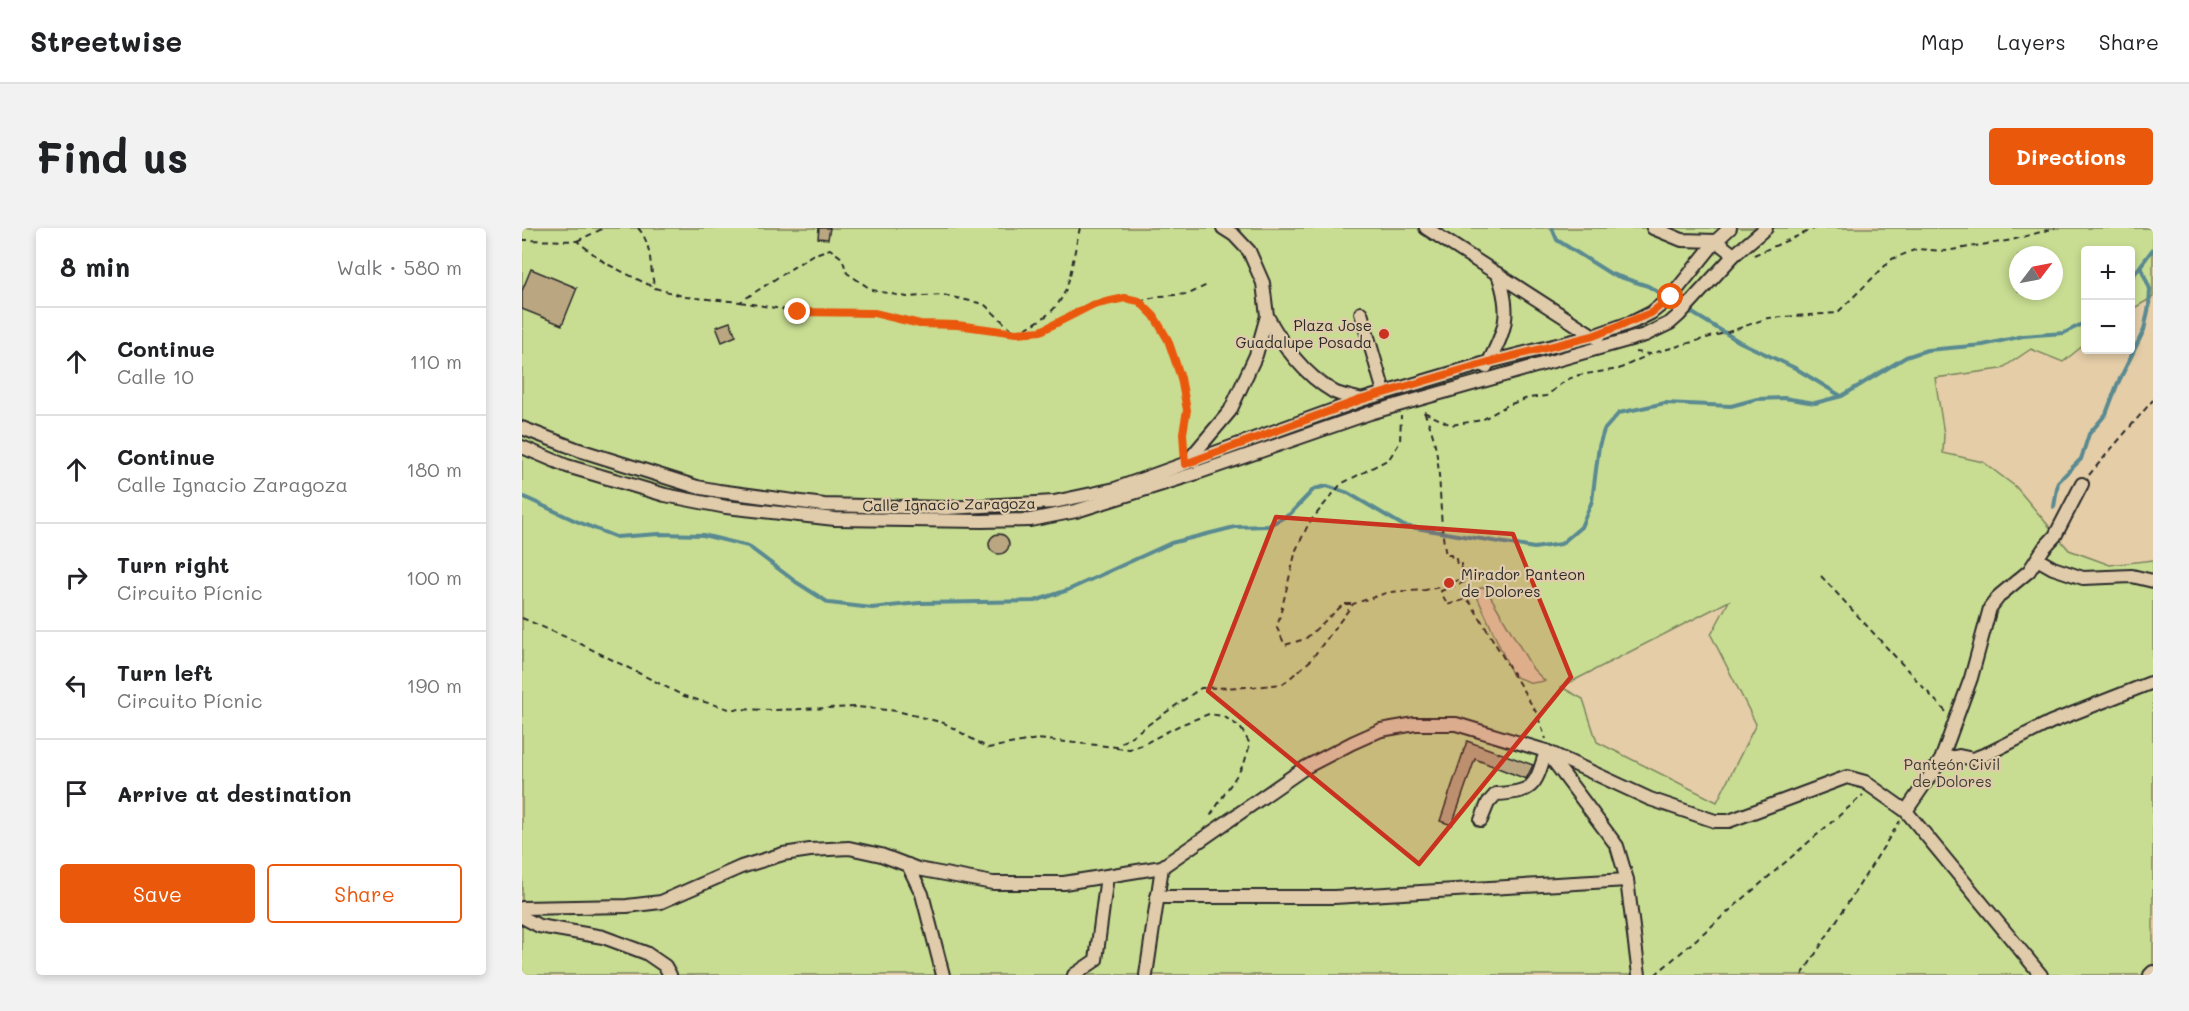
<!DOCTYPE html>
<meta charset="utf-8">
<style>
:root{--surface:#fff;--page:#f2f2f2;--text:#202124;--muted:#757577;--line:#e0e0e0;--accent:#ea580c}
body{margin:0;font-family:Mali,sans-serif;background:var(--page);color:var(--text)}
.controls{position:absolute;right:18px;top:18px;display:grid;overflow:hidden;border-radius:6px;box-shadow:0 3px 9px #0003}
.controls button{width:54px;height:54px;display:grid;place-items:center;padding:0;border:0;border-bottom:2px solid var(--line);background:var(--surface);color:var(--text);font:30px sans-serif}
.compass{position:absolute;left:1487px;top:18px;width:54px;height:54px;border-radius:50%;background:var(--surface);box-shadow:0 3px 9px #0003;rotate:58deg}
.stop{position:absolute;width:18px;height:18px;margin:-14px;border:4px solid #ea580c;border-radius:50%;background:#fff}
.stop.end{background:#ea580c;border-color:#fff;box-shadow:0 2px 6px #0008}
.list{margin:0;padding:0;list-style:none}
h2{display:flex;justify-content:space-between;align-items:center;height:78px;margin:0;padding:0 24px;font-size:26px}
h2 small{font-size:20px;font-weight:400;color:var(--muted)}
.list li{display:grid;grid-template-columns:39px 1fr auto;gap:18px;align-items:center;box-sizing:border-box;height:108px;padding:0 24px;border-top:2px solid var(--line)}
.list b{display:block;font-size:22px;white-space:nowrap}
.list p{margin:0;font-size:20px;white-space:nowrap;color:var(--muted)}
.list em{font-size:20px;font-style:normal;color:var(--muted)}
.actions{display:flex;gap:12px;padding:18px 24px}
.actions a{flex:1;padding:14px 0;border:2px solid var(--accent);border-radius:6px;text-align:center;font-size:21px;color:var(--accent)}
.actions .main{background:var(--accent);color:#fff}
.icon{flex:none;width:33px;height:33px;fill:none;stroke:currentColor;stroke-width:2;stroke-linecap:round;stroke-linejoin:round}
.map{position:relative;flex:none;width:1631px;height:747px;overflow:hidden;border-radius:6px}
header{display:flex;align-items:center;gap:36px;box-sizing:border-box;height:84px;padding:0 30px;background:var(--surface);border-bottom:2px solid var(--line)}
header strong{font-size:28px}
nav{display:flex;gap:33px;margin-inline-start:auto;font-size:21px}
.intro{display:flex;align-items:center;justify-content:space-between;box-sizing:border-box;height:144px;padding:0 36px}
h1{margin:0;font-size:42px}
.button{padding:15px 27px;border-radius:6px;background:var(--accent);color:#fff;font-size:21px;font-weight:700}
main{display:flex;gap:36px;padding:0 36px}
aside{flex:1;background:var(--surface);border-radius:6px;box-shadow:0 3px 9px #0003}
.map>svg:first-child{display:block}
.green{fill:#c8dd92;stroke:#7a845e;stroke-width:1.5;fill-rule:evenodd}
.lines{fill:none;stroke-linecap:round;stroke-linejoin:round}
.stream{stroke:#5a8a91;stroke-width:4}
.building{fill:#baa782;stroke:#2b2b2b;stroke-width:1.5}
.minor-casing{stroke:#2b2b2b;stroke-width:16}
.path{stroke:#2b2b2b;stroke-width:2;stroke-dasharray:6 4.5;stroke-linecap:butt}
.minor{stroke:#e0cbaa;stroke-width:12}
.route{stroke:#ea580c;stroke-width:8}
.marked{fill:#c8321e;fill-opacity:0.2;stroke:#c8321e;stroke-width:4.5;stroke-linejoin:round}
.poi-dot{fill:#c8321e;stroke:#e0cbaa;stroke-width:2}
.labels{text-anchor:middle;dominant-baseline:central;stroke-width:4.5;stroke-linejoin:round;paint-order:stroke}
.poi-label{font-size:15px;fill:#2b2b2b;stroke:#e0cbaa;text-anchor:end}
.street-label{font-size:15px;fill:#2b2b2b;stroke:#e0cbaa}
.park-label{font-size:15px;fill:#3b3d35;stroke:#e0cbaa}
</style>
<header>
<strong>Streetwise</strong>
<nav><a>Map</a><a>Layers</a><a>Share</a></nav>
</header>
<div class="intro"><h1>Find us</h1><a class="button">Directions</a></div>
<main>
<aside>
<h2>8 min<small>Walk · 580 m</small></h2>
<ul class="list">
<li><svg class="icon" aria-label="ahead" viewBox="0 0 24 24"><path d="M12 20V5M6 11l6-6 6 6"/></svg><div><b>Continue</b><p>Calle 10</p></div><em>110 m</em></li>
<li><svg class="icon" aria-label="ahead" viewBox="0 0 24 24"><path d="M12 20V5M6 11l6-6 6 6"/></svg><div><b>Continue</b><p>Calle Ignacio Zaragoza</p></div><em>180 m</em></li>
<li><svg class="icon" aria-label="right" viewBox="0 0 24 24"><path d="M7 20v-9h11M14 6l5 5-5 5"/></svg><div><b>Turn right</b><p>Circuito Pícnic</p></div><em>100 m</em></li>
<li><svg class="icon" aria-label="left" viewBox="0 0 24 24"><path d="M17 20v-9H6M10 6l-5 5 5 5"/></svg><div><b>Turn left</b><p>Circuito Pícnic</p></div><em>190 m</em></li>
<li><svg class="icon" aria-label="arrive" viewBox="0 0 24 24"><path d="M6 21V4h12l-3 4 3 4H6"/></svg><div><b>Arrive at destination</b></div></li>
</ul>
<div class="actions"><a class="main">Save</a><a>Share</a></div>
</aside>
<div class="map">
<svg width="1631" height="747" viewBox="0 0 1631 747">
<rect width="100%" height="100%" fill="#e4cda7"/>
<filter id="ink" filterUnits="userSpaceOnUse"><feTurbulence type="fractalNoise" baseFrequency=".0167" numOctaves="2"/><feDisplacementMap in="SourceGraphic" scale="12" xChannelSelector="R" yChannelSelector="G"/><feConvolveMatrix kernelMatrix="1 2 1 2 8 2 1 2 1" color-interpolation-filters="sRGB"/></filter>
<g filter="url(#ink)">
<path class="green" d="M 0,0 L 1631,0 L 1631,69 L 1609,82 L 1608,22 L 1564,22 L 1563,116 L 1541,134 L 1509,121 L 1479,141 L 1413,150 L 1422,206 L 1421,225 L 1461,234 L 1494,259 L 1547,322 L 1588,337 L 1631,332 L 1631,747 L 0,747 ZM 1496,27 L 1532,27 L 1532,63 L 1496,63 ZM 963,359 L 1011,441 L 1023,453 L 1010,455 L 991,448 L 952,362 L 945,364 ZM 1207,373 L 1189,407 L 1234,496 L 1195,574 L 1075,514 L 1061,471 L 1039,459 Z"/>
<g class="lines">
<g class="stream">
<path d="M 1030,0 L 1035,12 L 1089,46 L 1126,58 L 1218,114 L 1273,140 L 1319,168"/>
<path d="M 1608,52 L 1631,21"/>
<path d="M 0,268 L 54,293 L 94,309 L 137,306 L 181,307 L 226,318 L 274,354 L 307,375 L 350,380 L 397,375 L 513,373 L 546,362 L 649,315 L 713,299 L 746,298 L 768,286 L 792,261 L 805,258 L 826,265 L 882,298 L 1012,320 L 1039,316 L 1059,299 L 1070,273 L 1077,218 L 1082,202 L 1097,185 L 1143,175 L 1209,178 L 1235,171 L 1262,170 L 1293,175 L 1320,168 L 1384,129 L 1405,122 L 1461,117 L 1501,108 L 1542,105 L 1564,94"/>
<path d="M 1532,279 L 1536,254 L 1559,231 L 1567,206 L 1584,186 L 1595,157 L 1622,102 L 1627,78 L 1628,61 L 1619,40"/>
</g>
</g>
<g class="building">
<path d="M 297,0 L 308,0 L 306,11 L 296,10 Z"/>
<path d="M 9,41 L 55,60 L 40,97 L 0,81 L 0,63 Z"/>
<path d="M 208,94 L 214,108 L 200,114 L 194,99 Z"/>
<circle cx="477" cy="316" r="10"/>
<path d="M 945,513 L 1011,537 L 1004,551 L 953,531 L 930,597 L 918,593 Z"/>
</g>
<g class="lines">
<defs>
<g id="minor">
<path d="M 904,0 L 1075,110"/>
<path d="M 1131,0 L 1160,12 L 1194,13 L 1212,27"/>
<path d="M 839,85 L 862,164"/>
<path d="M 745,88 C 762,119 781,146 812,164 C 820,168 831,169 839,172"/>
<path d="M 964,139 C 984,102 990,86 976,46"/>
<path d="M 0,200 L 57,222 L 175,259 L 197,263 L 302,277 L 425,280 L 532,274 L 593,261 L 839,172 L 967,134 L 1071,108 L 1113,93 L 1129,85 L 1149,69 L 1194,13 L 1208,0"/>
<path d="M 0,219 L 45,238 L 143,267 L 204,279 L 313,291 L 460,293 L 508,292 L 554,283 L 672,246 L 848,185 L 1123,107 L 1148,95 L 1157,87 L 1212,27 L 1244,0"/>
<path d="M 665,234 L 708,183 L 734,127 L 745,88 L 741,55 L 727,23 L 712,7 L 701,0"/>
<path d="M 1515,331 L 1531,340 L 1561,350 L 1610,348 L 1631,353"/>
<path d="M 1419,532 L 1437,528 L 1451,531 L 1469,524 L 1529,494 L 1631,454"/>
<path d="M 1384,583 L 1419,532 L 1449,450 L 1468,380 L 1478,367 L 1507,343 L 1522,320 L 1533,308 L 1560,256"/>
<path d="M 959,592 L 966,575 L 974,566 C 1013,564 1013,558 1024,523 L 1128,571 L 1193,593 L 1207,593 L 1325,549 L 1343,554 L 1384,583 L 1519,747"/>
<path d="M 386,637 L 400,666 L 421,747"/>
<path d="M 635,669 L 812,669 L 1105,652"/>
<path d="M 0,680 L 105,678 L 139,674 L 219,639 L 261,626 L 288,622 L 327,620 L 359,627 L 396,641 L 471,655 L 542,655 L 640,639 L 784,539 L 830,515 L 859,502 L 893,496 L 934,496 L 1024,523 L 1095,618 L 1105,652 L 1117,747"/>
<path d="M 0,689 L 17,698 L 81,709 L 124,725 L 143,738 L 148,747"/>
<path d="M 552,747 L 574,732 L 585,648"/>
<path d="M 624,747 L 640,639"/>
<path d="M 1628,747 L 1631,744"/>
</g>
</defs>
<use href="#minor" class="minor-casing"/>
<g class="path">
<path d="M 116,0 C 131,16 127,41 133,60 L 164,69 L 218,74 L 290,27 L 308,21 L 320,30 L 325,45 L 350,62 L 385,69 L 421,67 L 462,76 L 493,105 C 553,80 544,55 558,0"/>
<path d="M 0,12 L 55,13 L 83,35 L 131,59"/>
<path d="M 55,13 L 82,0"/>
<path d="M 1232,27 L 1294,0"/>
<path d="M 617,73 L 638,68 L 667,66 L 685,57"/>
<path d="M 218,74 L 278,84 L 352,85 L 398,96 L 435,97 L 491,105"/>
<path d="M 497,105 C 504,104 513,105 520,102 C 537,96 552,83 569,77 C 581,73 602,68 614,72 C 639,81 665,158 665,182 C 665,194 661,206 662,218"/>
<path d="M 1113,124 L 1128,126 L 1206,104 L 1246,90 L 1315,85 L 1370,31 L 1395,21 L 1423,23 L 1490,12 L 1533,0"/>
<path d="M 902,184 L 929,197 L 960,192 L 986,177 L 1006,170 L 1024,168 L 1044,152 L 1057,147 L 1097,141 L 1126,127"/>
<path d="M 902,184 C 924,228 914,279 924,327 L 929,327 L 930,331 L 934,331 L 935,337 L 939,336 L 939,343 L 942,343 L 944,349"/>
<path d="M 1567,247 L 1631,172"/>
<path d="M 1299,348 L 1425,485"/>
<path d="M 829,376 L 822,376 L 783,411 L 763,417 L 755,400 L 774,322 L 787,295 L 819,256 L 867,231 L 878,214 L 879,188"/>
<path d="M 0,390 L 55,414 L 162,468 L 207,481 L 253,482 L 335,479 L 375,483 L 422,495 L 466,520 L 515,511 L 594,519 L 679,460 L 731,459 L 761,456 L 788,433 L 831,376 L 867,364 L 903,362 L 918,359 L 944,349 L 945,353 L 919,363 L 925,377 L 945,371 L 950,377 L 1014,484 L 1024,511"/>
<path d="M 594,520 L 608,521 L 622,516 L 658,497 L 687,486 L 701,488 L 718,499 L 728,516 L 722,536 L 687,590"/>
<path d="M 1133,747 L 1341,567"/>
<path d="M 1280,747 L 1378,593"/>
</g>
<use href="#minor" class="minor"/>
</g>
</g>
<g class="lines" filter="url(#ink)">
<path class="route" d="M 276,84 L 352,85 L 398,96 L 435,97 L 494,105 L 519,103 L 570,77 L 603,70 L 617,73 L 632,88 L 646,112 L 659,150 L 665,182 L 661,205 L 663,236 L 838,172 L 967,134 L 1071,108 L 1129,85 L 1149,69"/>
</g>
<path class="marked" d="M 754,289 L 991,306 L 1049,449 L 897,636 L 686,463 Z"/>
<g class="poi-dot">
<circle cx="862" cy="106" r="6"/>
<circle cx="927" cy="355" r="6"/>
</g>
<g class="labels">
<g class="poi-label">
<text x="850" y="97">Plaza Jose<tspan x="850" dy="17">Guadalupe Posada</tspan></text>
<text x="939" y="346" text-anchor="start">Mirador Panteon<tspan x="939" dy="17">de Dolores</tspan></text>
</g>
<g class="street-label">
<text transform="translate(427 276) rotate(-1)">Calle Ignacio Zaragoza</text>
</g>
<g class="park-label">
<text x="1430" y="536">Panteón Civil<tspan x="1430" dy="17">de Dolores</tspan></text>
</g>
</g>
</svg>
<div class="controls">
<button>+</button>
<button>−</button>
</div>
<svg class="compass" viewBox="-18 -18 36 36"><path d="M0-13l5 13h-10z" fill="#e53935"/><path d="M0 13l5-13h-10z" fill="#757577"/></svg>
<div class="stop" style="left:1149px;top:69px"></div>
<div class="stop end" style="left:276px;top:84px"></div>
</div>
</main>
